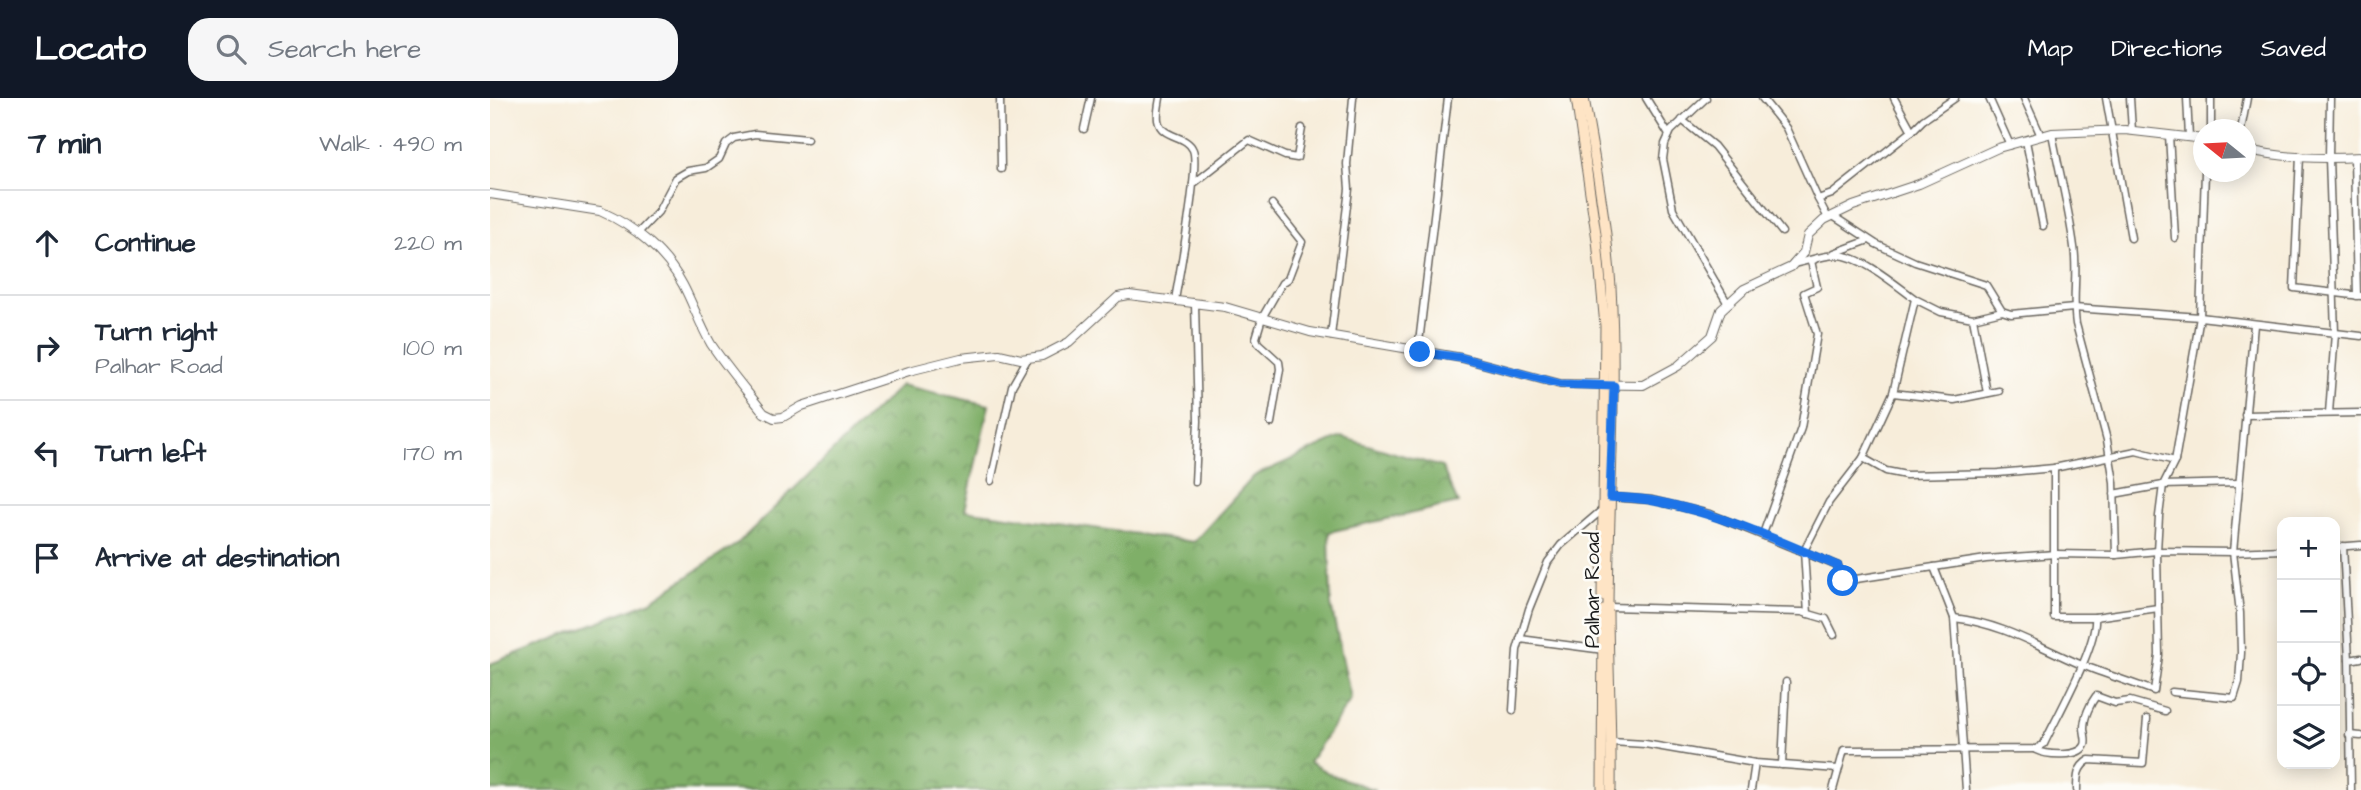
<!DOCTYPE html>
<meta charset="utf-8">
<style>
:root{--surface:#fff;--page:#f6f6f7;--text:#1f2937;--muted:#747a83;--line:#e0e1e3;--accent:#111827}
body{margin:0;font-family:"Architects Daughter",sans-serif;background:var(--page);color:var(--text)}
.controls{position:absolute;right:21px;bottom:21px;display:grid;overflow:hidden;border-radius:14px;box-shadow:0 4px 18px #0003}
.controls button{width:63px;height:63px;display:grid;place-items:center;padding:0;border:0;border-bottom:2px solid var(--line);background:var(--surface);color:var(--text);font:35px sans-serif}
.compass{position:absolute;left:1703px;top:21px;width:63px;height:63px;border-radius:50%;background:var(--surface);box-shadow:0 4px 18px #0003;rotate:288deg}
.stop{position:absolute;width:21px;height:21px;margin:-16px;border:5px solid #1a73e8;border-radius:50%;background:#fff}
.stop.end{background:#1a73e8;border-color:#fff;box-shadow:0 2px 7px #0008}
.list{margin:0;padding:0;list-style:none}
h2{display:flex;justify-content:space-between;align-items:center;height:91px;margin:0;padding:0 28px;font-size:30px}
h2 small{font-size:23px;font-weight:400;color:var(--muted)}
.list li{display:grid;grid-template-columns:46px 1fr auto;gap:21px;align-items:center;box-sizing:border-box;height:105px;padding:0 28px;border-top:2px solid var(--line)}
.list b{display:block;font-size:26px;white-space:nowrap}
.list p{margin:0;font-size:23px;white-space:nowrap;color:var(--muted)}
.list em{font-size:23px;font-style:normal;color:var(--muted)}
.icon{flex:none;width:38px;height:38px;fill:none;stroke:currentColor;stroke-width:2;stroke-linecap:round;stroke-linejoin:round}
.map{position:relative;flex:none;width:1871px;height:692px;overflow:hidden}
header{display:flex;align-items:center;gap:42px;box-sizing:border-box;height:98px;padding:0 35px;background:var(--accent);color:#fff}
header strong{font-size:33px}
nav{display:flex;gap:38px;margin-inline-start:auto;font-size:24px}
.search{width:490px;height:63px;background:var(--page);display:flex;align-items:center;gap:18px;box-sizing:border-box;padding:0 24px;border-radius:21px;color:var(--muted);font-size:26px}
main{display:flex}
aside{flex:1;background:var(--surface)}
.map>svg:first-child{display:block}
.forest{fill:url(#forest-crowns);stroke:#4e6642;stroke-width:2}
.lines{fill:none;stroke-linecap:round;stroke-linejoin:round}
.minor-casing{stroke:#69655e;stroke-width:9}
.tertiary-casing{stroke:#69655e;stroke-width:10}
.secondary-casing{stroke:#69655e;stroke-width:11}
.minor{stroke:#fff;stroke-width:6}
.tertiary{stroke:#fff;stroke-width:8}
.secondary{stroke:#fee4c5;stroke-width:9}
.route{stroke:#1a73e8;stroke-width:9}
.labels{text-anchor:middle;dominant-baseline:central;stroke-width:5;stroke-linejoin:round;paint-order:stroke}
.street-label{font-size:21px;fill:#1c1c1c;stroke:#fdfcf7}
</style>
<header>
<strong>Locato</strong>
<div class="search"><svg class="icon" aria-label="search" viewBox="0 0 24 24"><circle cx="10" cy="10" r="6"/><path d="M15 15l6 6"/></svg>Search here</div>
<nav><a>Map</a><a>Directions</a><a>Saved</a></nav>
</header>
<main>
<aside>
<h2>7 min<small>Walk · 490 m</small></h2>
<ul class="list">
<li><svg class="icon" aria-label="ahead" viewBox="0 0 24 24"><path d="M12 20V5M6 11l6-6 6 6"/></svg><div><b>Continue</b></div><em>220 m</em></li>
<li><svg class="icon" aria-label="right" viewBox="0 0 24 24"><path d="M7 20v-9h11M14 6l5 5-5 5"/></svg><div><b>Turn right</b><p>Palhar Road</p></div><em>100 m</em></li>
<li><svg class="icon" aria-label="left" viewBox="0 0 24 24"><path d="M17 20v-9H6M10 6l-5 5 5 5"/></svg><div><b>Turn left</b></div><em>170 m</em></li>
<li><svg class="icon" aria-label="arrive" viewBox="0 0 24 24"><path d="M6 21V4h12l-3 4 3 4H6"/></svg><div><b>Arrive at destination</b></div></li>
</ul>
</aside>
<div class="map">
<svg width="1871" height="692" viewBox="0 0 1871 692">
<defs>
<pattern id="forest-crowns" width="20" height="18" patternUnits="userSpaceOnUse" patternTransform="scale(1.75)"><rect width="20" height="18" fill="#7faf68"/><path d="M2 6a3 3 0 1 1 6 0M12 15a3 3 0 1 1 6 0" fill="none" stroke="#678e55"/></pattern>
</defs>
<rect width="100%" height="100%" fill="#fdfcf7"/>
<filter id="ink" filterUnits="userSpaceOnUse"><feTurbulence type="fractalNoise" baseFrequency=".0143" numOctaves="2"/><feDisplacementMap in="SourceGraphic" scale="14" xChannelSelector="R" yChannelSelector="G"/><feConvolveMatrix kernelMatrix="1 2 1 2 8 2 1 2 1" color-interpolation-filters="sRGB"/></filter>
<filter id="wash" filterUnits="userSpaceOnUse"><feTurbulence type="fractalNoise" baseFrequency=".00686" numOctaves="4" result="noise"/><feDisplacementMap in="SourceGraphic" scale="28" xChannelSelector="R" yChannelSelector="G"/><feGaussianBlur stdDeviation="1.57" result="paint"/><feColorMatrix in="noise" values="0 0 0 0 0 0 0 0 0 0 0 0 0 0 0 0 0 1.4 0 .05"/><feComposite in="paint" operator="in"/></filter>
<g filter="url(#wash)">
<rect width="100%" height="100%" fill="#f7edda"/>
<path class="forest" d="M 411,287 L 499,307 L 475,412 L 704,444 L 764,378 L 851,339 L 952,369 L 968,405 L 839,434 L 841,507 L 861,601 L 819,664 L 842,677 L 885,692 L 0,692 L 0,566 L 159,504 L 247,446 Z"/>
</g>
<g filter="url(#ink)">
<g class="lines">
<defs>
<g id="minor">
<path d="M 510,0 L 511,71"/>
<path d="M 670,0 C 669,6 667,15 668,22 C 671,41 697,36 703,52 C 710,68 689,178 685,202"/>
<path d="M 1156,0 L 1179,37"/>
<path d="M 1216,0 L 1181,33 L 1175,46 L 1173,61 L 1183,111 L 1238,206"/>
<path d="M 1272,0 L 1296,30 L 1328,101"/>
<path d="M 1404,0 L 1422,33"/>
<path d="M 1499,0 L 1520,47"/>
<path d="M 1534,0 L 1551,38"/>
<path d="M 1616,0 L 1641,140"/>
<path d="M 1640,0 L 1642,33"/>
<path d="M 1697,0 L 1699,39"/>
<path d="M 1721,0 L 1721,32"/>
<path d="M 1192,22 L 1224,48 L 1292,134"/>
<path d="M 594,31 L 601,0"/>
<path d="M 1751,32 L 1757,0"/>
<path d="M 1562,35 C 1569,73 1579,111 1584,149 C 1588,175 1582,200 1586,226 L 1617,342 L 1624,384 L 1626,457"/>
<path d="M 1679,37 L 1685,140"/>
<path d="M 1536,43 L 1553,128"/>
<path d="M 1810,58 L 1804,190 L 1871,198"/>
<path d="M 1864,60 L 1867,198"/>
<path d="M 703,86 L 759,42 L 795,58 L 807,60 L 812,30"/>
<path d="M 1343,118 L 1386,146 L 1425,164 L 1496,187 L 1512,213 L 1521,216 L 1584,210 L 1710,219 L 1871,238"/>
<path d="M 1338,120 L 1328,101 L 1342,96 L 1422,33 L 1433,22 L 1465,0"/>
<path d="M 148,135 L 168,114 L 186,80 L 198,73 L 216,70 L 229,61 L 236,46 L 244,40 L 265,36 L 317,41"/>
<path d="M 1344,155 L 1379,142"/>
<path d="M 1303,166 C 1318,163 1333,157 1348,157 C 1372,158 1406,187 1425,201 L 1403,295 L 1373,360 L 1339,404 L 1314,453 L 1318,516"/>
<path d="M 1425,201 L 1451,214 L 1483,220 L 1497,295"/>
<path d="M 1483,220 L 1512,213"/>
<path d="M 841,238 L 859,91 L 857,66 L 863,0"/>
<path d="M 928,253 L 958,0"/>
<path d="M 1403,295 L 1464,302 L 1509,293"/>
<path d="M 1839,315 L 1845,235 L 1839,60 L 1840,0"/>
<path d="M 1755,317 L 1871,315"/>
<path d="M 781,325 L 790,271 L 789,264 L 768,245 L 766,240 L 772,220 L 792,185 L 798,181 L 812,144 L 782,106"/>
<path d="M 1373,360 L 1396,373 L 1416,377 L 1508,375 L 1564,370 L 1646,353 L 1685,363"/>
<path d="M 501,383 L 522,288 L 538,260"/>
<path d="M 705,384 L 708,323 L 705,206"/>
<path d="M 1624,396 L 1673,387 L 1749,385"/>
<path d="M 1120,399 L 1162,402 L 1220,416 L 1348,468 L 1353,483 L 1496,461 L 1566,456 L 1626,457 L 1667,453 L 1743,454 L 1792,452"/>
<path d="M 1273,436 L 1311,330 L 1327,236 L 1314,195 L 1327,189 L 1321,163 L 1324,162"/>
<path d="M 1853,448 L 1859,562"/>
<path d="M 1845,449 L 1871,447"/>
<path d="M 1444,469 L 1464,520 L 1476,692"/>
<path d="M 1118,509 L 1312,514 L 1336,521 L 1344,537"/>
<path d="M 1605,519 L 1668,510"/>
<path d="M 1464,520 C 1514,526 1547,548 1592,567 C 1615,576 1640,584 1664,593 L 1669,557 L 1667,453 L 1669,418 L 1673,387 L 1685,363 L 1710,219 L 1715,74"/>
<path d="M 1030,541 L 1114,552"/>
<path d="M 1682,594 L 1744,600 L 1749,584 L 1751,555 L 1750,515 L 1743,454 L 1764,227"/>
<path d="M 1023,612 L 1027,552 L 1039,511 L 1058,464 L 1071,447 L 1112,412"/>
<path d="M 1859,637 L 1871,638"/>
<path d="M 1121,644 L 1155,646 L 1265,665 L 1348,671"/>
<path d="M 1546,652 C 1556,657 1589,660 1595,647 C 1597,643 1594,634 1594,630 C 1594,619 1600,606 1606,598 L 1625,605 L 1640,603 L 1675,613"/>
<path d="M 1292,667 L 1296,584"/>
<path d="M 1261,692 L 1265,665"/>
<path d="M 1343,692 L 1354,652 L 1546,651 L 1554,646 C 1567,618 1608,547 1605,519 L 1564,519 L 1564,370"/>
<path d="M 1587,692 C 1587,679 1587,669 1599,662 L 1653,665 L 1657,621"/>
<path d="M 1861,692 L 1859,562 L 1871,560"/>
</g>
<g id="tertiary">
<path d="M 1756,51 C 1792,61 1834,61 1871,59"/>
<path d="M 0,96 L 110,113 C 144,128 175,153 193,187 C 203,206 210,227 221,246 C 237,270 256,292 274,315 L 284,320 L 293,319 L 312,308 L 419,273 L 471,260 L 509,256 L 531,261 L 552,258 L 579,244 L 628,199 L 639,197 L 735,209 L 820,234 L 972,260 L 1070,286 L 1153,287 L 1188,268 L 1222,238 L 1231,212 L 1254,191 L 1301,169 L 1314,154 L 1318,137 L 1334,122 L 1363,108 L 1429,86 L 1508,50 L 1562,35 L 1635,32 L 1714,41"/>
</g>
<g id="secondary">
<path d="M 1086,0 L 1107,142 L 1115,228 L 1112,498"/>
<path d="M 1094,0 C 1105,62 1117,126 1121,189 C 1127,295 1119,401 1118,507 C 1118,568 1122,630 1121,692"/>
<path d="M 1112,692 L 1113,512"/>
</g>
</defs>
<use href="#minor" class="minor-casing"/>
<use href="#tertiary" class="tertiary-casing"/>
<use href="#secondary" class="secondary-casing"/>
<use href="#minor" class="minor"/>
<use href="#tertiary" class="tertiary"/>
<use href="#secondary" class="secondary"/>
</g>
</g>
<g class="lines" filter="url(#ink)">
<path class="route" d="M 930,254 L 972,260 L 1070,286 L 1124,288 L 1120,399 C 1135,400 1150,400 1164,403 C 1229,415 1288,442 1348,468 L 1353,483"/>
</g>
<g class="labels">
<g class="street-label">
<text transform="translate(1102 492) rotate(-90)">Palhar Road</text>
</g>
</g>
</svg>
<div class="controls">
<button>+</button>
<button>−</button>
<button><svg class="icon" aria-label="locate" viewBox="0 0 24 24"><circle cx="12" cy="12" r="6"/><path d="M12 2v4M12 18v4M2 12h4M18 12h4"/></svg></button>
<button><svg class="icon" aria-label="layers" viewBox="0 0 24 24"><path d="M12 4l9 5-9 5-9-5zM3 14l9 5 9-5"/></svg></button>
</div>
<svg class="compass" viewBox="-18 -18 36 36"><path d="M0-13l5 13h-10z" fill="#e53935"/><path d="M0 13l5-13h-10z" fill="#747a83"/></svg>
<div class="stop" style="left:1353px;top:483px"></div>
<div class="stop end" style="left:930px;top:254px"></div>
</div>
</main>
